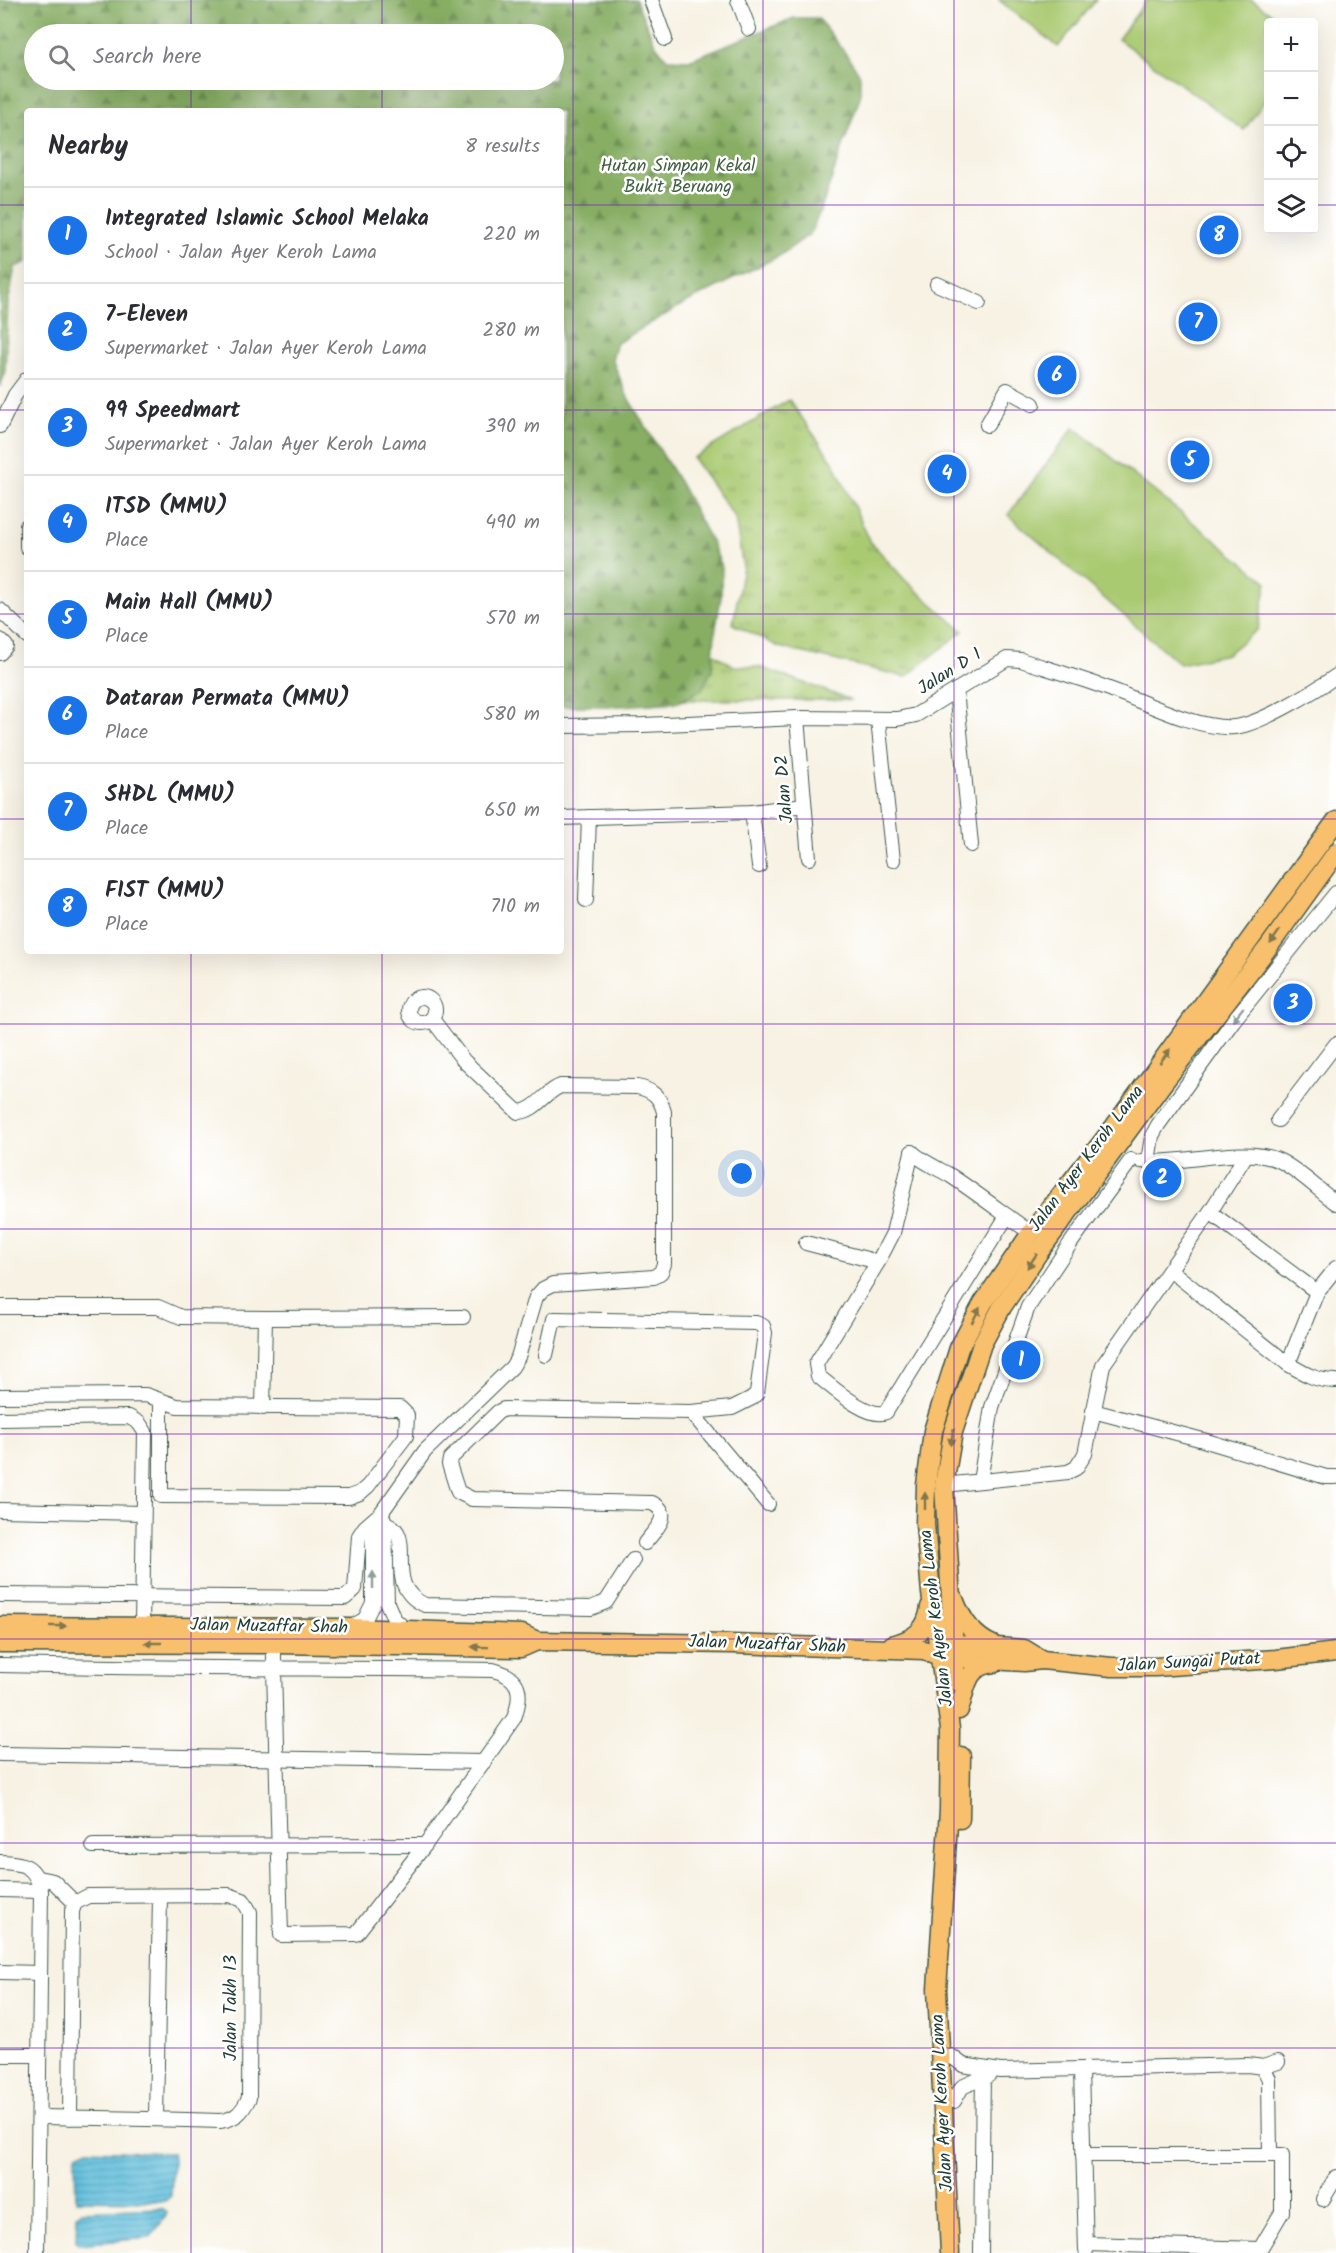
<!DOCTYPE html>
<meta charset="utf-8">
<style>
:root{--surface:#fff;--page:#f7f7f7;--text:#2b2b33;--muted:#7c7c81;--line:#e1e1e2;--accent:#1a73e8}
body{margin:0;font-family:Kalam,sans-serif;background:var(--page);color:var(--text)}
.controls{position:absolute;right:18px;top:18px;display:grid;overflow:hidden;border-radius:6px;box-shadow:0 6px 24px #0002}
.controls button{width:54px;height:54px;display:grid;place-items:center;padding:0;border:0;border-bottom:2px solid var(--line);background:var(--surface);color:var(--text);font:30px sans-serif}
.you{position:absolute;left:742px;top:1174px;width:21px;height:21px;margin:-15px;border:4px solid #fff;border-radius:50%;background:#1a73e8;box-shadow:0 0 0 9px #1a73e833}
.badge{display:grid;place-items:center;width:39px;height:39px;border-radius:50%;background:var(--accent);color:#fff;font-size:20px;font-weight:700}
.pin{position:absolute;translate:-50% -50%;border:3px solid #fff;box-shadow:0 2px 6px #0006}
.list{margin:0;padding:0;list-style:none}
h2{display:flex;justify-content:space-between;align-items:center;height:78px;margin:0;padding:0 24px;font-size:26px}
h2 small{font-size:20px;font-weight:400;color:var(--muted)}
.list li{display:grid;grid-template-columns:39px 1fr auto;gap:18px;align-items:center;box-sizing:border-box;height:96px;padding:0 24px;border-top:2px solid var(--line)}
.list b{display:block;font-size:22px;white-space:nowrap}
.list p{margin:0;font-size:20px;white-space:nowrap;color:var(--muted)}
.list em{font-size:20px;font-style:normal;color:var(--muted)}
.icon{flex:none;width:33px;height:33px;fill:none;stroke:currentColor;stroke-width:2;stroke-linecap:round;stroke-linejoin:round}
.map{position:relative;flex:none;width:1336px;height:2253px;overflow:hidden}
.search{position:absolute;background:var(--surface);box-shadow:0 6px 24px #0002;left:24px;top:24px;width:540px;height:66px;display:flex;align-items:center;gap:15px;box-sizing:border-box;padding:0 21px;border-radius:33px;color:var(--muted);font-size:22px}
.panel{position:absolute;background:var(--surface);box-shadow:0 6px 24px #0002;left:24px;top:108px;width:540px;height:846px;border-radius:6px}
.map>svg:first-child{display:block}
.grass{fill:url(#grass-tufts);stroke:#648453;stroke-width:1.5}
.forest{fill:url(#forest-firs);stroke:#53764c;stroke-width:1.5;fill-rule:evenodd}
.garden{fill:#aaca72;stroke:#648453;stroke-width:1.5}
.water{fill:url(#water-rules);stroke:#3e7d88;stroke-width:1.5}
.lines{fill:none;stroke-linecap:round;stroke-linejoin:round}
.minor-casing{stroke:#3f584e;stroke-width:16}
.major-casing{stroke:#3f584e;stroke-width:21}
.minor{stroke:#fff;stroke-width:14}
.major{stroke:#f8bf6c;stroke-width:18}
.oneway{fill:#81784d}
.oneway2{fill:#8f9e9a}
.grid{fill:none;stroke:#7b2cbf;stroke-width:1.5;stroke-opacity:0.55}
.labels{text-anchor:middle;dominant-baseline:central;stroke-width:5;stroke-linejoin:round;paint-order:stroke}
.park-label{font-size:18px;fill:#426044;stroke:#fff}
.street-label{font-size:18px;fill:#1f3d34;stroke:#fff}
</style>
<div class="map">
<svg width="1336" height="2253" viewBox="0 0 1336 2253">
<defs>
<pattern id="grass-tufts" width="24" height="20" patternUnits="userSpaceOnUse" patternTransform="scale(1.5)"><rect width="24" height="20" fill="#aaca72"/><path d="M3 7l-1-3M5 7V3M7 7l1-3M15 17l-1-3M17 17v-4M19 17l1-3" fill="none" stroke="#8aa55e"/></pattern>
<pattern id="forest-firs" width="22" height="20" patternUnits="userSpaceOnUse" patternTransform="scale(1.5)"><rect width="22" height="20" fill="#87ae64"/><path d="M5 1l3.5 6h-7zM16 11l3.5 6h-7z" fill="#6e8f53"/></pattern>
<pattern id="water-rules" width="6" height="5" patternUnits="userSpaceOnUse" patternTransform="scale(1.5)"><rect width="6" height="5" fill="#5ebddc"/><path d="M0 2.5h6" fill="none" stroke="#4d9bb3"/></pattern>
</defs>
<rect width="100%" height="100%" fill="#fff"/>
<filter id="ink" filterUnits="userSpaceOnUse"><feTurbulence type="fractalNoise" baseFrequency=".0167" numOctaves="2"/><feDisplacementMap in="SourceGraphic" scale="12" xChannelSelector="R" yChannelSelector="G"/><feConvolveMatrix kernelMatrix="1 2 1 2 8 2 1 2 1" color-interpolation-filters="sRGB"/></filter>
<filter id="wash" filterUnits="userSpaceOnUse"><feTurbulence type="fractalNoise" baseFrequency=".008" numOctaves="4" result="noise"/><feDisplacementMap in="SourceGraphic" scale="24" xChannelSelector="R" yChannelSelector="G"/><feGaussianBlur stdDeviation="1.35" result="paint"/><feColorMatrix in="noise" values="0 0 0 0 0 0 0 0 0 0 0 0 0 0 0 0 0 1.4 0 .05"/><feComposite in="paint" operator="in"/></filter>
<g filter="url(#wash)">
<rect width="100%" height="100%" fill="#f7f2e3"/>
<g class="grass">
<path d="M 789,400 L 834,463 L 870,541 L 905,580 L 963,631 L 906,677 L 779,647 L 733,624 L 743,567 L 735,518 L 693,458 Z"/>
<path d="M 711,652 L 734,666 L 760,667 L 851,700 L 629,700 Z"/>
</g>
<path class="forest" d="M 0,0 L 636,0 L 655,44 L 667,59 L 689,60 L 794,18 L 818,18 L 849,58 L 860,75 L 860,97 L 820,212 L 810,234 L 779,256 L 685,303 L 617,343 L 612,359 L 628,398 L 680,483 L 713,545 L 722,568 L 721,597 L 715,633 L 712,670 L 702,689 L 679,702 L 619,706 L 561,706 L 561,111 L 27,111 L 27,262 L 15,267 L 8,303 L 5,371 L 0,387 ZM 34,34 L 554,34 L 554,80 L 34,80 Z"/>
<g class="garden">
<path d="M 999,0 L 1096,0 L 1058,47 Z"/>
<path d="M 1147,0 L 1252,0 L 1283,22 L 1268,22 L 1268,96 L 1244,130 L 1118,39 Z"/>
<path d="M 1074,427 L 1267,582 L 1258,629 L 1227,654 L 1180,664 L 1008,515 Z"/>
</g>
<g class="water">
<path d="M 86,2150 L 172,2153 L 173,2160 L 171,2196 L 165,2201 L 76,2200 L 75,2159 L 77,2154 Z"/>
<path d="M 162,2208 L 167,2212 L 166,2216 L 150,2238 L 78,2244 L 76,2242 L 77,2215 L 82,2211 Z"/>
</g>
</g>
<g filter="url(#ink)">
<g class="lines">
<defs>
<g id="minor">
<path d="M 651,0 L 665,39"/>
<path d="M 738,0 L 749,29"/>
<path d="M 937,284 L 979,303"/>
<path d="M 987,425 L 1007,390 L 1033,404"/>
<path d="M 0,426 L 15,395 L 27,379"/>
<path d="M 27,526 L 27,547"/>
<path d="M 0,610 L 27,636"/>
<path d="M 0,640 L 6,646 L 0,653"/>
<path d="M 956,690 L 971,845"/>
<path d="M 797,718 L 809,858"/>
<path d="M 878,720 L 893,860"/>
<path d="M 561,726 L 643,725 L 797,718 L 897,719 L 916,715 L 1007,659 L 1021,660 C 1049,669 1076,677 1104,687 C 1141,700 1196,730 1234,727 C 1259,725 1315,691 1336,676"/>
<path d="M 752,812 L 759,866"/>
<path d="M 561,818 L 752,812 L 804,805"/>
<path d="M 586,900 L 589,817"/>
<circle cx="422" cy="1010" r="13"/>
<path d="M 1278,1120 L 1336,1044"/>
<path d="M 912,1152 L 893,1233 L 878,1262 L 816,1364 L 818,1376 C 832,1387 868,1420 886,1412 L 1007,1216"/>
<path d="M 912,1152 C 921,1161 939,1169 951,1176 C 978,1194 1004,1214 1031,1233"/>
<path d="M 1141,1161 C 1181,1166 1244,1144 1280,1161 C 1297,1169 1320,1191 1336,1203"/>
<path d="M 1148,1162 L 1152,1136 L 1158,1125 L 1233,1021 L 1336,893"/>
<path d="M 1210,1212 L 1317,1292"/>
<path d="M 806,1243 L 878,1262"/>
<path d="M 1170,1270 L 1288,1364 C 1305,1374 1316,1381 1336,1381"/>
<path d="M 0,1307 L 158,1307 L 181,1317 L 265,1318"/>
<path d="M 546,1355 L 554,1319 L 756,1323 L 763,1326 L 765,1333 L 757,1393 L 752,1398 L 732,1408 L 691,1412 L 504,1409 L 498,1412 L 450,1459 L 449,1464 L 458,1492 L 472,1499 L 652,1503 C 674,1514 655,1530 645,1543"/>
<path d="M 1288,1364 L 1317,1292 L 1336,1268"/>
<path d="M 0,1396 L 146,1395 L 177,1406 L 400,1408 L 407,1415 L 406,1436 L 368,1486 L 360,1493 L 349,1497 L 161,1496 L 161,1400"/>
<path d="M 263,1408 L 265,1318 L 463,1317"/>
<path d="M 1093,1411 L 1203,1440 L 1326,1477 L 1336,1477"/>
<path d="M 691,1412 L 768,1504"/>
<path d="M 0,1419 L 129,1417 L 139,1423 L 145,1432 L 142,1626"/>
<path d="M 980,1481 L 992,1407 L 1028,1307 L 1070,1244 L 1131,1160"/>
<path d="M 944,1485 L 1068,1472 L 1076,1468 L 1085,1454 L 1103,1365 L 1210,1212 L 1246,1155"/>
<path d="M 0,1510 L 143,1513"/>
<path d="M 382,1515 L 385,1522 L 387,1603 L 394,1619 L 406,1630"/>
<path d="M 373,1521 C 428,1524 375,1583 425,1605 L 591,1608 L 606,1602 L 633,1560"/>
<path d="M 0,1595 L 345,1598 L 355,1589 L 359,1536 L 365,1527 L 381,1513 L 425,1451 L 512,1367 L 518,1357 L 536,1297 L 543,1289 L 553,1284 L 654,1277 L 661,1272 L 664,1264 L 664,1112 C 660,1097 653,1090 637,1087 L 561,1086 C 545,1091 536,1112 518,1112 L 464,1061 L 432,1019"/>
<path d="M 350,1628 L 365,1619 L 373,1603 L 373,1521"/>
<path d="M 0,1665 C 164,1669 328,1668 493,1670 C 521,1677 523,1693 514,1718 L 425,1845 L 356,1934 L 281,1935 L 274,1668 L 274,1635"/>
<path d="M 0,1754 L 484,1762"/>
<path d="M 93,1846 L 425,1845"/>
<path d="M 0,1862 C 24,1863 35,1865 41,1891 L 37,2253"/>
<path d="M 38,1878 L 53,1881 L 75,1903"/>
<path d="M 0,1890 L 41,1891"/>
<path d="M 0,1972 L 40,1973"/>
<path d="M 0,2055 L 38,2055"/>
<path d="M 951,2056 L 963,2065 L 1000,2071 L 1248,2065 L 1263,2067 L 1278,2062"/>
<path d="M 1263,2067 L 1269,2079 L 1270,2155"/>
<path d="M 1081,2070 L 1086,2251"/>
<path d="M 954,2101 L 962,2087 L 989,2075"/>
<path d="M 39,2117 C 99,2118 160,2119 220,2121 C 236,2119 242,2112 249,2098 L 250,1912 L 243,1900 L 229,1895 L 88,1896 L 75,1903 L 72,1911 L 70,2118"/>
<path d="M 156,2119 L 160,1896"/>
<path d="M 1083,2155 L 1282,2155 L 1282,2212 L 1260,2249 L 1086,2244"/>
<path d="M 1323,2199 L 1336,2177"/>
<path d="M 981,2253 L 983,2070"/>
</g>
<g id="major">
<path d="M 954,1599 C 961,1618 973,1637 993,1645"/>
<path d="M 0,1626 L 350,1628 L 522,1634 L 537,1641"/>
<path d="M 0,1643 L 274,1644 L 521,1648 L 537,1641 L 732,1644 L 924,1650 L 941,1657 L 1024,1662 L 1042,1660 L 1112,1667 L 1155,1667 L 1276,1659 L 1336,1652"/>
<path d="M 943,1643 L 1024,1649 L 1042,1660"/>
<path d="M 892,1645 C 914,1639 927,1631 930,1607"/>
<path d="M 956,1681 L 944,1485 L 953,1432 L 982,1344 L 1002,1307 L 1039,1252 L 1163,1083 L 1270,945 L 1336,853"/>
<path d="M 959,1710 C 967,1687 965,1666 995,1663"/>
<path d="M 960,1819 L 961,1756"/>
<path d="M 950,2253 L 937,1989 L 949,1810 L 950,1729 L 931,1593 L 925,1524 L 926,1485 L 933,1431 L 959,1348 L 983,1303 L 1031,1233 L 1114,1127 L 1336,821"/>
</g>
</defs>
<use href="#minor" class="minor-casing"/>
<use href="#major" class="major-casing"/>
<use href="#minor" class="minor"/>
<use href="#major" class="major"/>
</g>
<defs><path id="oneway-solid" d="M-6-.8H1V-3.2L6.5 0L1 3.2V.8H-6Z" transform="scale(1.5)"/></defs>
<g class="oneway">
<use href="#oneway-solid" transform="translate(1275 937) rotate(125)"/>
<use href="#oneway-solid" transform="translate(1165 1056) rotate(-54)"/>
<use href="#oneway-solid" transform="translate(1032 1261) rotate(124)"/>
<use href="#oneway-solid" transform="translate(976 1315) rotate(-62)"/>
<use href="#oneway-solid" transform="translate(952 1437) rotate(101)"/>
<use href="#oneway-solid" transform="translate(925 1501) rotate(-90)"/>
<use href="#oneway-solid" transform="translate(58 1626)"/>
<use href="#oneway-solid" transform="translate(153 1643) rotate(-180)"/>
<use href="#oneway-solid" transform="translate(480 1647) rotate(-179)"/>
</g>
<g class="oneway2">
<use href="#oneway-solid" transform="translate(1238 1014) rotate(129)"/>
<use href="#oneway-solid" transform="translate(373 1580) rotate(-90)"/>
</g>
</g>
<path class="grid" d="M 191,0 L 191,34M 382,0 L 382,34M 573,0 L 573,2253M 763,0 L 763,2253M 954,0 L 954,2253M 1145,0 L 1145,2253M 191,80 L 191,111M 382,80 L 382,111M 0,205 L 27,205M 561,205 L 1268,205M 1314,205 L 1336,205M 0,410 L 27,410M 561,410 L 1336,410M 0,614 L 27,614M 561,614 L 1336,614M 0,819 L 27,819M 561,819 L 1336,819M 191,951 L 191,2253M 382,951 L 382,2253M 0,1024 L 1336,1024M 0,1229 L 1336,1229M 0,1434 L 1336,1434M 0,1639 L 1336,1639M 0,1843 L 1336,1843M 0,2048 L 1336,2048"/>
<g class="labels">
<g class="park-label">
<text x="678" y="166">Hutan Simpan Kekal<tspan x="678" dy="21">Bukit Beruang</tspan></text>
</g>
<g class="street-label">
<text transform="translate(950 672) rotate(-32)">Jalan D 1</text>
<text transform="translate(785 789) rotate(-95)">Jalan D2</text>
<text transform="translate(1087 1159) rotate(-53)">Jalan Ayer Keroh Lama</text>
<text transform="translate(937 1618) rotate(-97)">Jalan Ayer Keroh Lama</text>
<text transform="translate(269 1627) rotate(1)">Jalan Muzaffar Shah</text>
<text transform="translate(767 1645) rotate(2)">Jalan Muzaffar Shah</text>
<text transform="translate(1189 1663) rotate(-3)">Jalan Sungai Putat</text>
<text transform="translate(231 2008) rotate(-90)">Jalan Takh 13</text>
<text transform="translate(943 2103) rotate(-93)">Jalan Ayer Keroh Lama</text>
</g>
</g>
</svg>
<div class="controls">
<button>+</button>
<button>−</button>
<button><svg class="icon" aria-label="locate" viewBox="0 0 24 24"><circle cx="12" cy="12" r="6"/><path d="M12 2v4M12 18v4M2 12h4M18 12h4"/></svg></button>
<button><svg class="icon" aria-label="layers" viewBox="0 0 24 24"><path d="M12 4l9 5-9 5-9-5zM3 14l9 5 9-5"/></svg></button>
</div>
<div class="you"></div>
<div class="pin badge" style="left:1021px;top:1360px">1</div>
<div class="pin badge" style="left:1162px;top:1178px">2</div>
<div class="pin badge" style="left:1293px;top:1003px">3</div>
<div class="pin badge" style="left:947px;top:474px">4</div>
<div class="pin badge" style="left:1190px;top:460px">5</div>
<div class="pin badge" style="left:1057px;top:375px">6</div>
<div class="pin badge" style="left:1198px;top:322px">7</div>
<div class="pin badge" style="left:1219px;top:235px">8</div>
<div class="search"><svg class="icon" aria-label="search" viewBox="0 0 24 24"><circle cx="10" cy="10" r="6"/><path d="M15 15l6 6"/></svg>Search here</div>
<section class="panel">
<h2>Nearby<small>8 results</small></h2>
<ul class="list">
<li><span class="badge">1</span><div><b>Integrated Islamic School Melaka</b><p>School · Jalan Ayer Keroh Lama</p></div><em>220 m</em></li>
<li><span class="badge">2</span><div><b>7-Eleven</b><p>Supermarket · Jalan Ayer Keroh Lama</p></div><em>280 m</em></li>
<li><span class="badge">3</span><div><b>99 Speedmart</b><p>Supermarket · Jalan Ayer Keroh Lama</p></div><em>390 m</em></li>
<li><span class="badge">4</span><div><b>ITSD (MMU)</b><p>Place</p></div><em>490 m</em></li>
<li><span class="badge">5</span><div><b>Main Hall (MMU)</b><p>Place</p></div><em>570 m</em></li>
<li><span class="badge">6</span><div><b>Dataran Permata (MMU)</b><p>Place</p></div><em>580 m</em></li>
<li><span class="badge">7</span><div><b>SHDL (MMU)</b><p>Place</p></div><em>650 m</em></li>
<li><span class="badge">8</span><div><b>FIST (MMU)</b><p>Place</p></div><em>710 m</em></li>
</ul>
</section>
</div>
